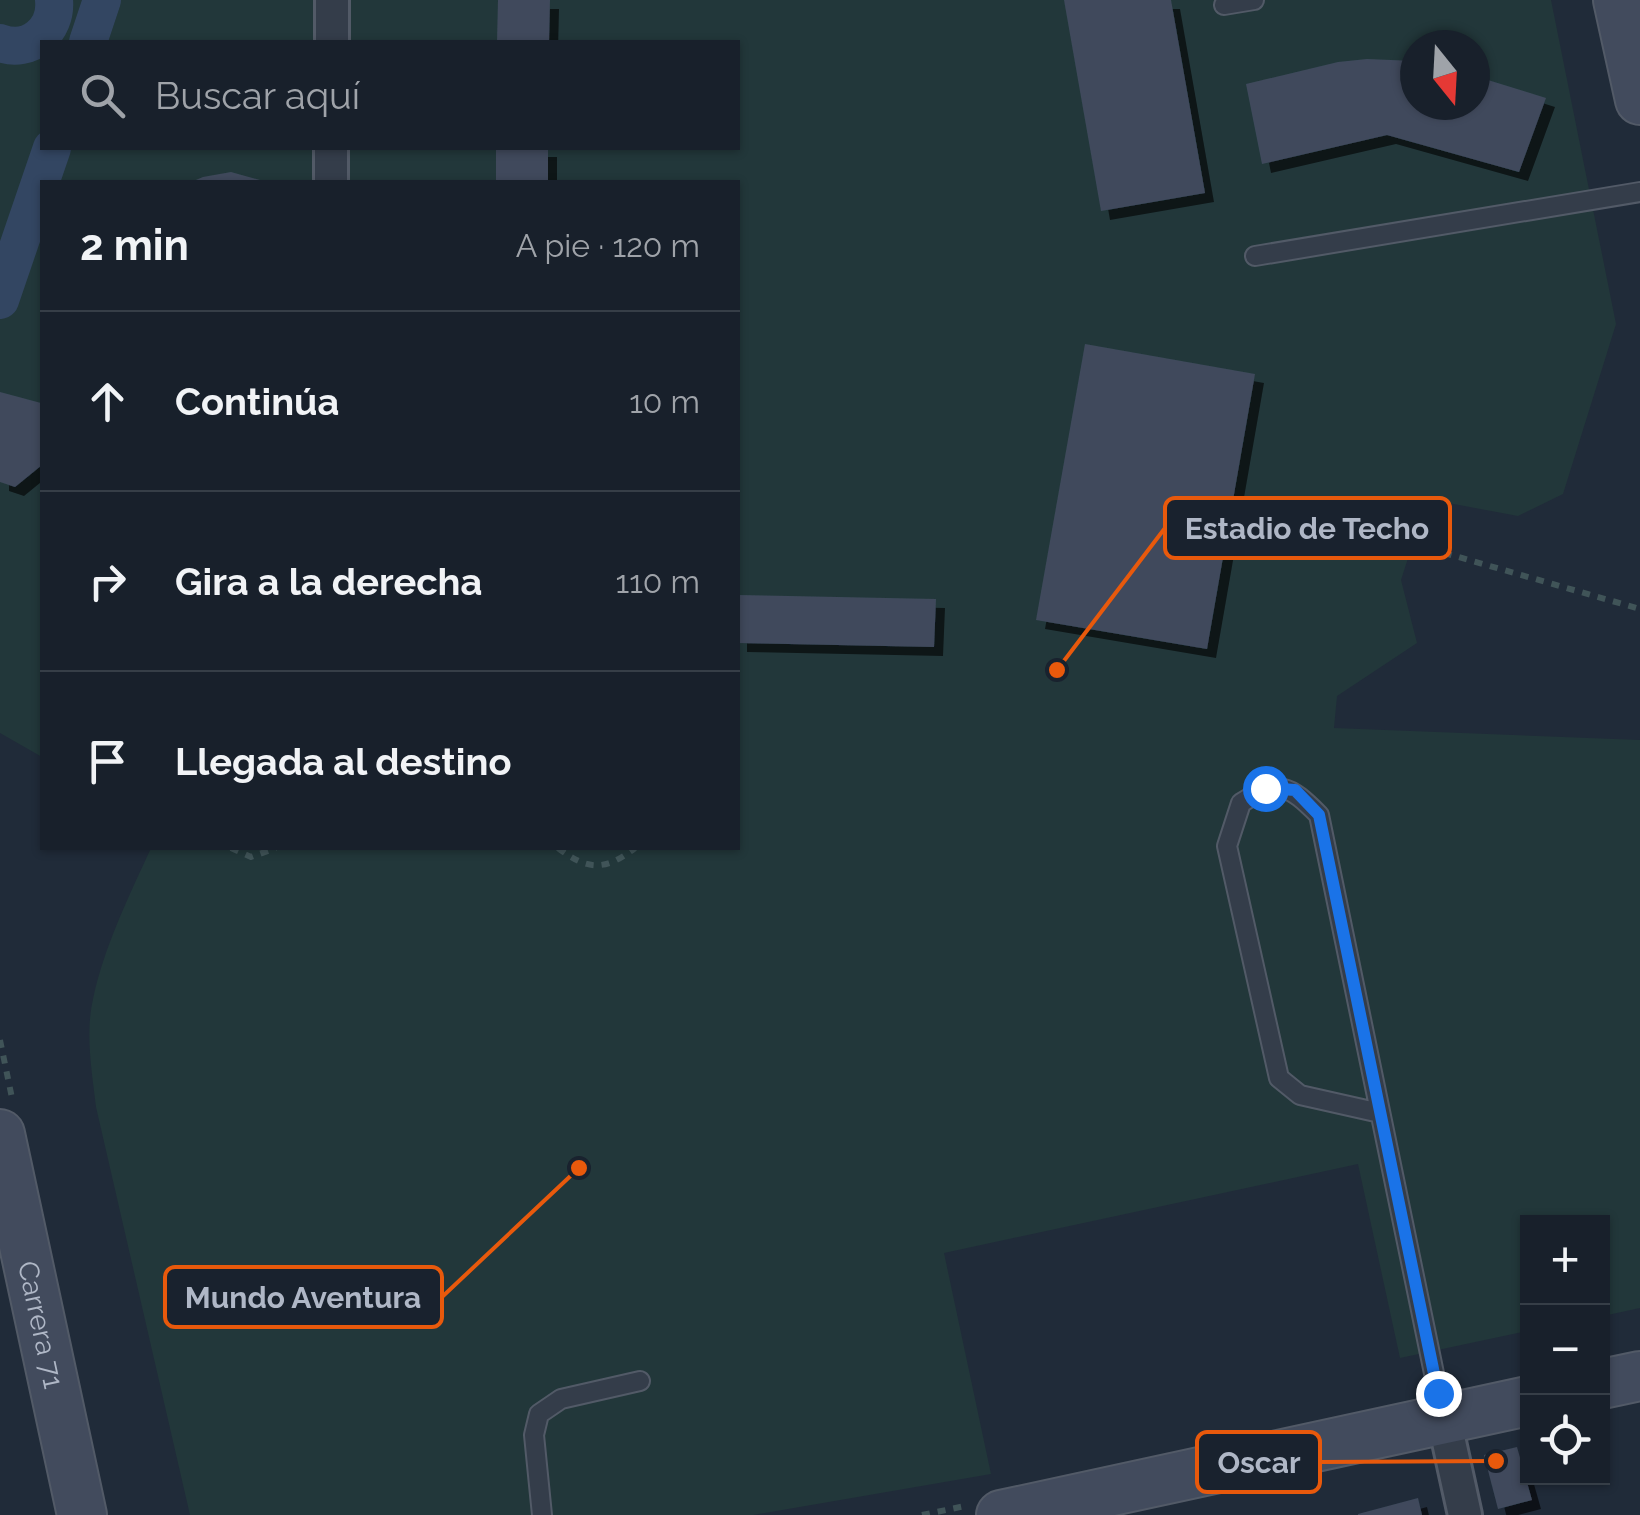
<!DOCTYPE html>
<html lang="es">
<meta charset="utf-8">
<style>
:root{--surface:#18202b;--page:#252d37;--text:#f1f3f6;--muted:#9fa3a9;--line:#363e47}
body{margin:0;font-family:Raleway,sans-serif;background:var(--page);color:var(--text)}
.controls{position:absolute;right:30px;bottom:30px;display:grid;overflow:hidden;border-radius:0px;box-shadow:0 2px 8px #0004}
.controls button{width:90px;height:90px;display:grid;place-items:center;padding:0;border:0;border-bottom:2px solid var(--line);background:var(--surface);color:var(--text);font:50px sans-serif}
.compass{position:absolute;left:1400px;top:30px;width:90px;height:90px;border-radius:50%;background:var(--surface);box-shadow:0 2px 8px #0004;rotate:162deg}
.stop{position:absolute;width:30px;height:30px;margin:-22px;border:8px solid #1a73e8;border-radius:50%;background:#fff}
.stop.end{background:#1a73e8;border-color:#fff;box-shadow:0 2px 10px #0008}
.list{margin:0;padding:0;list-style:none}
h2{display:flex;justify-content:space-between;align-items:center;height:130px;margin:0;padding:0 40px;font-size:42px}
h2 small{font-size:32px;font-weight:400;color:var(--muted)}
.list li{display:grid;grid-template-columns:65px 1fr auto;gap:30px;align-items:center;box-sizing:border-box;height:180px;padding:0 40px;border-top:2px solid var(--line)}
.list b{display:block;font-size:38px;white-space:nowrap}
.list em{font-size:32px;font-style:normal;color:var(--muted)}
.icon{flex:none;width:55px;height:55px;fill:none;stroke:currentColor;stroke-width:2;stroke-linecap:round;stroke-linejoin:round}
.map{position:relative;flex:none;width:1640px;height:1515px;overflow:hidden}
.search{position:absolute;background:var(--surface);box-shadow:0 2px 8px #0004;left:40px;top:40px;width:700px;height:110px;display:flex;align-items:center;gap:25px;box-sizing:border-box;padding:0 35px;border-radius:0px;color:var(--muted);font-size:38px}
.panel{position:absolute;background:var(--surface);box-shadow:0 2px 8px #0004;left:40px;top:180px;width:700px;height:670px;border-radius:0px}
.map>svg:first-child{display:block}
.green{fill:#22373a;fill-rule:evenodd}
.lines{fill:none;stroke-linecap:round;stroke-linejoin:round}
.canal{stroke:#334662;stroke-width:38}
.building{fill:#3f4a5c;filter:url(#shadow)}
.lane-casing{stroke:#525a67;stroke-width:22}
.street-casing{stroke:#525a67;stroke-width:38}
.secondary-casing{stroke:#525a67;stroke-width:52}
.path{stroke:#405458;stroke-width:6;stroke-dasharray:8 8;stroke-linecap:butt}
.lane{stroke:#343d4a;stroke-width:18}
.street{stroke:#343d4a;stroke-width:32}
.secondary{stroke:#424b5d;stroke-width:48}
.route{stroke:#1a73e8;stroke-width:12}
.labels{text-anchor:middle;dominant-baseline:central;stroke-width:8;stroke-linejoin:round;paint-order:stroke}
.street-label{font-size:28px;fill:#afb7c6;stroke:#19222e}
.leader{fill:none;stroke:#e8590c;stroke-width:4}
.callout-dot{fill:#e8590c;stroke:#19222e;stroke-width:4}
.callout{fill:#19222e;stroke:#e8590c;stroke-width:4}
.callout-label{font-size:30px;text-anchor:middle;font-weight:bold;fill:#afb7c6}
</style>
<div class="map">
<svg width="1640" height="1515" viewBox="0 0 1640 1515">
<defs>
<filter id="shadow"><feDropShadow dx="9" dy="9" stdDeviation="0" flood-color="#0009"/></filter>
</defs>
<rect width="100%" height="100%" fill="#202b39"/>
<path class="green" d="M 0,0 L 1551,0 L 1616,324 L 1563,494 L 1518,516 L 1427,499 L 1401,580 L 1417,643 L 1337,696 L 1334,728 L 1640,740 L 1640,1308 L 1603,1316 L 1602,1222 L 1528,1222 L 1527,1331 L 1400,1358 L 1358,1164 L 944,1253 L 991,1474 L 753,1515 L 190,1515 L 96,1107 C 92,1072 85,1034 93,999 C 104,947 129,896 151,848 L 738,848 L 738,182 L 42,182 L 42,757 L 0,733 ZM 42,42 L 738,42 L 738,148 L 42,148 ZM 1415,45 L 1475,45 L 1475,105 L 1415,105 Z"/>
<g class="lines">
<g class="canal">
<path d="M 88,42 L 102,0"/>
<path d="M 0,43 C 30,54 57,30 54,0"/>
<path d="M 0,300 L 52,148"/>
</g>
</g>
<g class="building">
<path d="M 498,0 L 550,0 L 549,42 L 497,42 Z"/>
<path d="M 1064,0 L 1171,0 L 1205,193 L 1101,211 Z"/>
<path d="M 1367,59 L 1415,61 L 1415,105 L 1475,105 L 1475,76 L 1546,98 L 1519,172 L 1387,135 L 1262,164 L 1246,84 L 1338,62 Z"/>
<rect x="496" y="148" width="52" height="34"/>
<path d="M 231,172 L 267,182 L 191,182 L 203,177 Z"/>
<path d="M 1085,344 L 1255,374 L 1207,649 L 1036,620 Z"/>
<path d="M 0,392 L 41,403 L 42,465 L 15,487 L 0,482 Z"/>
<path d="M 738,595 L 936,599 L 934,647 L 738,643 Z"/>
<path d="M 1517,1447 L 1532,1500 L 1498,1509 L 1484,1455 Z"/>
<path d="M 1418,1498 L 1422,1515 L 1358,1515 L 1358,1514 Z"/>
</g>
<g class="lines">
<defs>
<g id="lane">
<path d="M 1224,5 L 1254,0"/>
<path d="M 1255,256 L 1640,192"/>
<path d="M 1380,1113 L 1300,1095 L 1279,1078 L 1227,846 L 1241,803 C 1279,779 1289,785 1319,815 L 1443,1417"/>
<path d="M 542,1515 L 534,1435 L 539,1414 L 561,1399 L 640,1381"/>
</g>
<g id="street">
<path d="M 332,0 L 332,42"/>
<path d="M 331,182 L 331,148"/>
<path d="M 1444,1419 L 1465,1515"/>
</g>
<g id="secondary">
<path d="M 1618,0 L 1640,100"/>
<path id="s1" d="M 0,1134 L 82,1515"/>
<path d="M 1602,1384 L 1640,1376"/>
<path d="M 1001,1515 L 1528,1401"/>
</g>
</defs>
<use href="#lane" class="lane-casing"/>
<use href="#street" class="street-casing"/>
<use href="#secondary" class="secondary-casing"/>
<g class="path">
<path d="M 1413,544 L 1640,609"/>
<path d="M 231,848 L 251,857 L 276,848"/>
<path d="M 558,848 C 588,871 605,871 635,848"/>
<path d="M 0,1040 L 12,1098"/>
<path d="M 922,1515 L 965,1506"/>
</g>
<use href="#lane" class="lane"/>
<use href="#street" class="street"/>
<use href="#secondary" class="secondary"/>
</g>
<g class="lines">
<path class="route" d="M 1265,788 L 1295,790 L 1319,815 L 1438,1393"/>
</g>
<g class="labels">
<g class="street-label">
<text stroke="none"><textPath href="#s1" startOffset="195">Carrera 71</textPath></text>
</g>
</g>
<path class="leader" d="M1057 670L1165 528M579 1168L442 1297M1496 1461L1320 1462"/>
<g class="callout-dot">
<circle cx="1057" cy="670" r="10"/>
<circle cx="579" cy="1168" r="10"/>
<circle cx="1496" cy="1461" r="10"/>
</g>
<g class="callout">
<rect x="1165" y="498" width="285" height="60" rx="10"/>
<rect x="165" y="1267" width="277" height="60" rx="10"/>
<rect x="1197" y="1432" width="123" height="60" rx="10"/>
</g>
<g class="callout-label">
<text x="1307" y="539">Estadio de Techo</text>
<text x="303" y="1308">Mundo Aventura</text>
<text x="1259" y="1473">Oscar</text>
</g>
</svg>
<div class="controls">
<button>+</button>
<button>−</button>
<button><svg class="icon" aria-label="locate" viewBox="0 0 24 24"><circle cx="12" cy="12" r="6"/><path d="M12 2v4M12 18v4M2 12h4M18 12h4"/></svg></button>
</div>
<svg class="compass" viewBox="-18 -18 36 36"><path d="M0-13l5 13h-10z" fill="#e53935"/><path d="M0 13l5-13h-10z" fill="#9fa3a9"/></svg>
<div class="stop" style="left:1265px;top:788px"></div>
<div class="stop end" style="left:1438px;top:1393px"></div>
<div class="search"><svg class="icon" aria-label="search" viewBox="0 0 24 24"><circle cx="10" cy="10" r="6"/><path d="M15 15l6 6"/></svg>Buscar aquí</div>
<section class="panel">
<h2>2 min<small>A pie · 120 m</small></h2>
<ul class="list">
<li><svg class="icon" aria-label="ahead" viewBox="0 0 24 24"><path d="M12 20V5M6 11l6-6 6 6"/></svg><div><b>Continúa</b></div><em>10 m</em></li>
<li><svg class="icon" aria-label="right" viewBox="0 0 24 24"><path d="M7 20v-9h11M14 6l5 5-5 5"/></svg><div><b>Gira a la derecha</b></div><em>110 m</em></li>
<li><svg class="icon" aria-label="arrive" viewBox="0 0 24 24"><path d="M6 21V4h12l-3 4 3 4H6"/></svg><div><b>Llegada al destino</b></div></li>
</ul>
</section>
</div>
